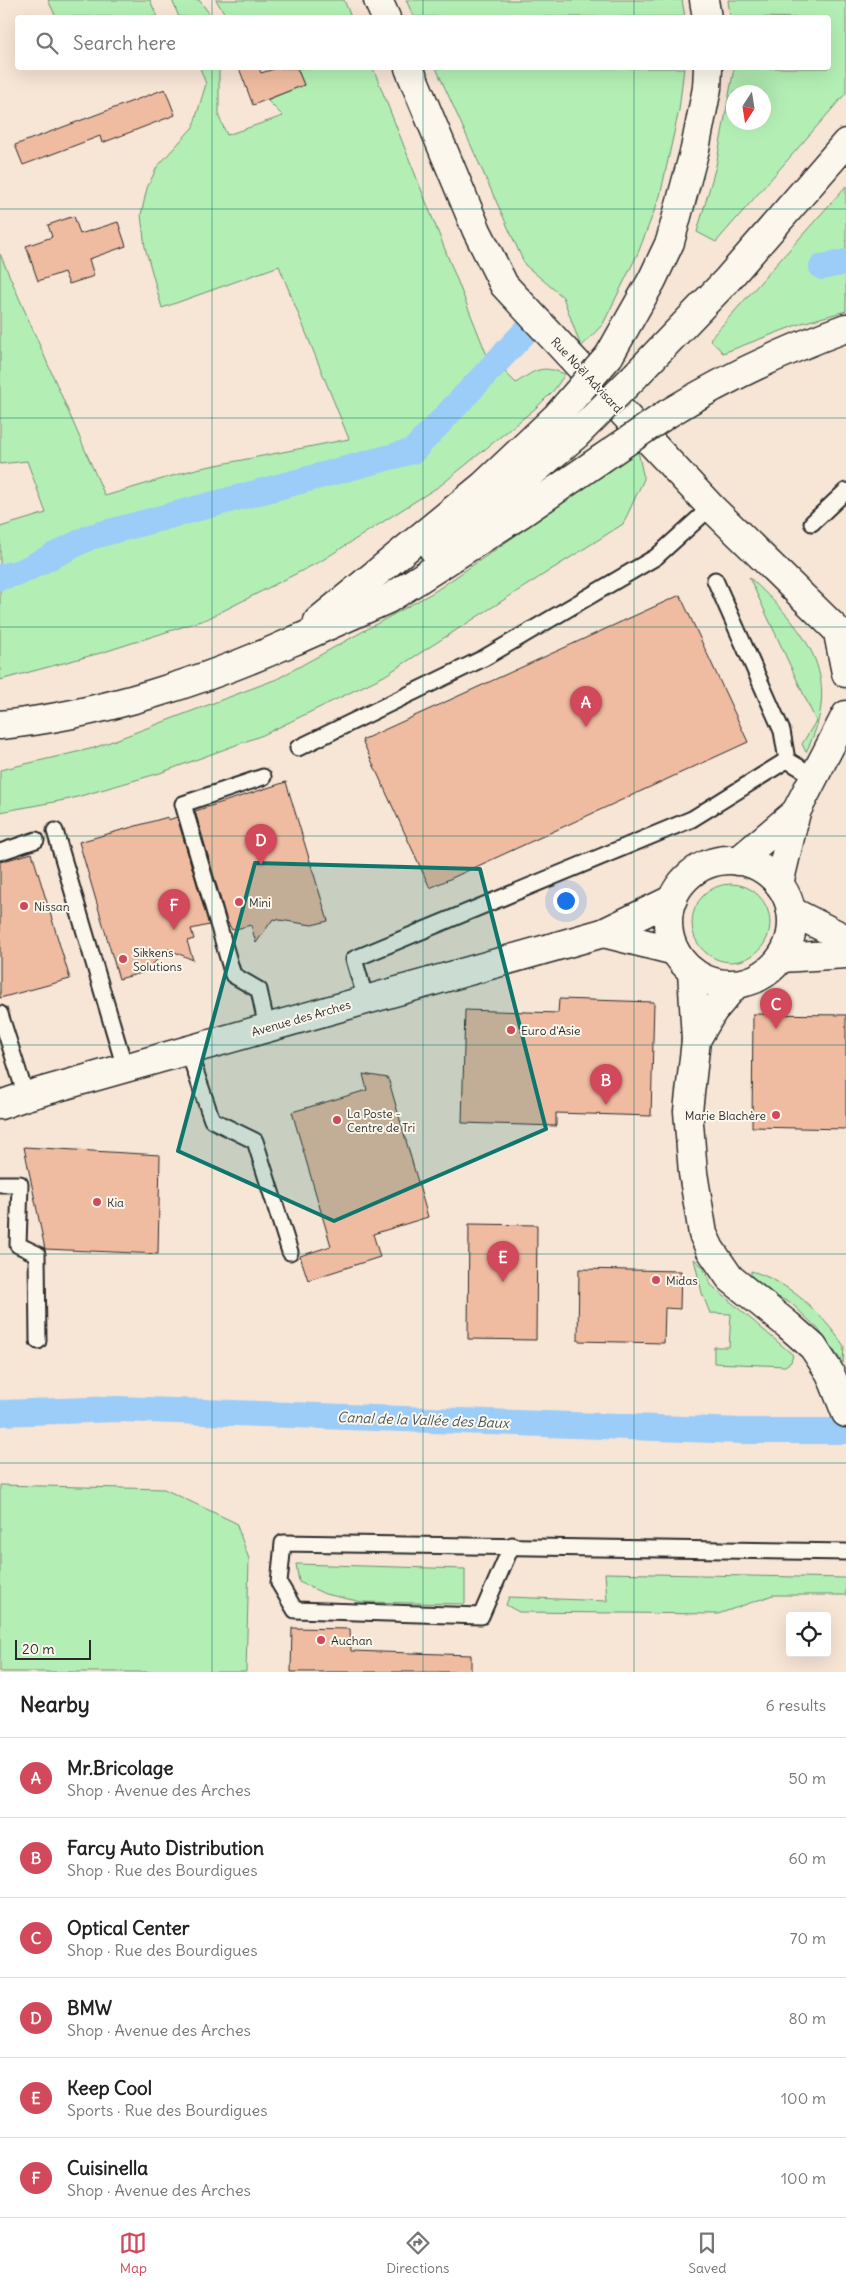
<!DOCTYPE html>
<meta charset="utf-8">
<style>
:root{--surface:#fff;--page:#f6f6f6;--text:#222;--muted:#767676;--line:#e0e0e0;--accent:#d1495b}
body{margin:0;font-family:Delius,sans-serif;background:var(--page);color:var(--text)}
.controls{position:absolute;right:15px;bottom:15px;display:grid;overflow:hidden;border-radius:5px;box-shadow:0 5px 20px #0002}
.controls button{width:45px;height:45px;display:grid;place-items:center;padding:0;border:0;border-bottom:1px solid var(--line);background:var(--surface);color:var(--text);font:25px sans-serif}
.compass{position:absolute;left:726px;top:85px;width:45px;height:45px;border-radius:50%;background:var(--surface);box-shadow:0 5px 20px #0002;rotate:192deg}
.scale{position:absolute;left:15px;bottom:12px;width:76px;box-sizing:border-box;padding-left:5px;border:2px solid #2b2b2b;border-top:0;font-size:14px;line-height:18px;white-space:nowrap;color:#2b2b2b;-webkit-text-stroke:4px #fbf7ec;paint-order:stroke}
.you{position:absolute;left:565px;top:900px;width:18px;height:18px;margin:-12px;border:4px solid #fff;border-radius:50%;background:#1a73e8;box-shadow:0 0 0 8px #1a73e833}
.badge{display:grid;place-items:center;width:32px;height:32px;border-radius:50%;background:var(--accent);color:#fff;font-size:16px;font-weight:700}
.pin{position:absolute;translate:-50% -41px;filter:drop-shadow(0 1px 2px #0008)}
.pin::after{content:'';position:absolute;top:26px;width:18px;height:15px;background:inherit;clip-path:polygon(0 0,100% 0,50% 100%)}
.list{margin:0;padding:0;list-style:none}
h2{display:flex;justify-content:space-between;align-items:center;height:65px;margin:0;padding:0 20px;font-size:21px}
h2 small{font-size:16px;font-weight:400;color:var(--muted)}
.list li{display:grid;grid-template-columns:32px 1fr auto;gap:15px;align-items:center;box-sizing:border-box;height:80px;padding:0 20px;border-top:1px solid var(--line)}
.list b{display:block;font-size:19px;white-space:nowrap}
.list p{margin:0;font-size:16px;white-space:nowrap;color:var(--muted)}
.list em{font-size:16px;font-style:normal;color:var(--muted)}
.icon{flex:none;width:28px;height:28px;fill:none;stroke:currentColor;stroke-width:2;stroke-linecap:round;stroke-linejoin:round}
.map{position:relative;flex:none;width:846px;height:1672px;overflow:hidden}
.search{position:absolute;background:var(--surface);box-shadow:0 5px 20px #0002;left:15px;right:15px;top:15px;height:55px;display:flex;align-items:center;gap:12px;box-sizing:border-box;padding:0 18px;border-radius:5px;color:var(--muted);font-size:19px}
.sheet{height:545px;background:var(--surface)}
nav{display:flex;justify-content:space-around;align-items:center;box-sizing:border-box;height:70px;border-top:1px solid var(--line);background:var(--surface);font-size:14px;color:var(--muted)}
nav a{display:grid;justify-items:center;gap:2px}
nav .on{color:var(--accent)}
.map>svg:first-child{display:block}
.green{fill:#b3efb4;stroke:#6f8d70;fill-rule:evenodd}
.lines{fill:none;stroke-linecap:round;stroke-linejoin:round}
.canal{stroke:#9ccdf8;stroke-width:26}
.building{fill:#efbca1;stroke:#2b2b2b}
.service-casing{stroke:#2b2b2b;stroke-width:19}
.minor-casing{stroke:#2b2b2b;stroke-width:31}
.primary-casing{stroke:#2b2b2b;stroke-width:31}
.trunk-casing{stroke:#2b2b2b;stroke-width:31}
.service{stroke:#fbf7ec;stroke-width:15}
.minor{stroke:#fbf7ec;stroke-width:28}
.primary{stroke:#fbf7ec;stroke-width:28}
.trunk{stroke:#fbf7ec;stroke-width:28}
.trunk-bridge-casing{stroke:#2b2b2b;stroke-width:31;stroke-linecap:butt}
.trunk-bridge{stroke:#fbf7ec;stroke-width:28}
.marked{fill:#0f766e;fill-opacity:0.2;stroke:#0f766e;stroke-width:4;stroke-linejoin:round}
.grid{fill:none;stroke:#0f766e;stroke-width:1;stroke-opacity:0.55}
.poi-dot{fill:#d1495b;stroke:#fbf7ec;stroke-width:2}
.labels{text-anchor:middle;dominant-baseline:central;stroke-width:4;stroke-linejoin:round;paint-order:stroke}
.street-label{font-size:12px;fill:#2b2b2b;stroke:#fbf7ec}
.poi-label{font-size:12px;fill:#2b2b2b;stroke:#fbf7ec;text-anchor:start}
.water-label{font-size:14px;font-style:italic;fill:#47545e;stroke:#fbf7ec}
</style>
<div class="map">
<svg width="846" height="1672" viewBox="0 0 846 1672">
<rect width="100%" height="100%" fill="#f7e5d6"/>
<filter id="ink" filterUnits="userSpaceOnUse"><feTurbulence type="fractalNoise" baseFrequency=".02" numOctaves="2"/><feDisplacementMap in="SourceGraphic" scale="10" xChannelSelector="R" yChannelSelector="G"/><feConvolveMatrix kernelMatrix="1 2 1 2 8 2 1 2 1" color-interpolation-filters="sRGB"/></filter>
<g filter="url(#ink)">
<g class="green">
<path d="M 48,0 L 150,0 L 157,17 L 56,17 Z"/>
<path d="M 172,0 L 199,0 L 212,17 L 179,17 Z"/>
<path d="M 216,0 L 344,0 L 351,17 L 227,17 Z"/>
<path d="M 406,0 L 682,0 L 685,17 L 414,17 Z"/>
<path d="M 728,0 L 846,0 L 846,93 L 716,242 L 697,232 L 716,166 L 734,68 L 828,68 L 828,18 L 730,17 ZM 734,92 L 764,92 L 764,122 L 734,122 Z"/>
<path d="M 200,68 L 219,68 L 219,117 L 227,135 L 283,116 L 267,100 L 304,85 L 297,68 L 373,68 L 486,353 L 516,383 C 537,369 541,365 565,374 L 554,390 L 537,407 L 441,485 L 321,561 L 207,619 L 104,652 L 0,680 L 0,527 L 46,513 L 27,461 L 0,464 L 0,254 L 105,496 L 196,469 L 349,439 L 279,266 L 162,308 L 145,247 L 141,215 L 147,188 L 157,167 L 193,127 L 206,84 Z"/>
<path d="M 436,68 L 684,68 L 679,110 L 660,196 L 638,253 L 603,324 L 581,347 L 563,297 L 525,265 Z"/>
<path d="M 846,186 L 846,311 L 802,323 L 723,353 L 710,339 Z"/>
<path d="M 638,451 L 644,479 L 623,524 L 384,676 L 263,735 L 160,773 L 70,799 L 0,812 L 0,770 L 94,748 L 277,679 L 434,592 Z"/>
<path d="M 749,577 C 803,628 846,674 806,752 L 802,744 L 816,721 Z"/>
<circle cx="731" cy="923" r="39"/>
<path d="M 694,1259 L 703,1267 L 711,1285 L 793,1355 L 791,1362 L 785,1366 L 714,1363 L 714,1347 L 729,1347 L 731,1314 L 710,1313 L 702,1293 Z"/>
<path d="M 751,1271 C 790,1282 821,1313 844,1346 L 843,1363 L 818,1329 L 792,1304 L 767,1291 L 751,1276 Z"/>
<path d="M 0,1485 L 164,1489 L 236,1523 L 249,1559 L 246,1672 L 0,1672 Z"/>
<path d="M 296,1564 L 465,1569 L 465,1604 L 362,1602 L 325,1594 L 299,1582 Z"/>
<path d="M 605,1573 L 846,1578 L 846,1595 L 773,1595 L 718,1614 L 519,1612 L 506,1605 L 509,1597 L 607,1601 Z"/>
</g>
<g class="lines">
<g class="canal">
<path d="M 822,267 L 846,262"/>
<path d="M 0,577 L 21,572 L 90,537 L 413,451 L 524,333"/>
<path d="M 0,1413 L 118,1409 L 742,1431 L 846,1431"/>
</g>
</g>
<g class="building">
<path d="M 239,68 L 259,68 L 261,73 L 277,68 L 297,68 L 304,85 L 253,105 Z"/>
<path d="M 165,89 L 175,115 L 102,143 L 100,136 L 23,165 L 15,145 Z"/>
<path d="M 74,216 L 80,234 L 118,222 L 126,246 L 89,259 L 94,276 L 69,284 L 64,272 L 38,281 L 26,246 L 52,237 L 48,225 Z"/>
<path d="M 680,595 L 748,742 L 430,888 L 362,740 Z"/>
<path d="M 286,782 L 328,921 L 312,925 L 273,919 L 256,943 L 251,925 L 232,930 L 227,921 L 195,811 Z"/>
<path d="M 168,817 L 168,820 L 177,817 L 209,925 L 191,929 L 194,939 L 187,941 L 193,960 L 168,949 L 145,972 L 119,979 L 79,842 Z"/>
<path d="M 32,853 L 70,979 L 0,998 L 0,862 Z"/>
<path d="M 559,999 L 654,1002 L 651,1116 L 556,1113 L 556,1126 L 462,1123 L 465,1010 L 558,1013 Z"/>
<path d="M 753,1014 L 846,1015 L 846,1129 L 752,1127 Z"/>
<path d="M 363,1074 L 388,1078 L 428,1217 L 373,1234 L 380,1257 L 308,1280 L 300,1256 L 331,1246 L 292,1112 L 367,1090 Z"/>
<path d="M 24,1147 L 160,1155 L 158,1254 L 45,1249 Z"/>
<path d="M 469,1224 L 537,1225 L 536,1340 L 468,1339 Z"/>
<path d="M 579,1269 L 681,1271 L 680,1309 L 665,1308 L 664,1343 L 578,1341 Z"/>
<path d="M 292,1628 L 350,1629 L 351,1651 L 471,1655 L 471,1672 L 291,1672 Z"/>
</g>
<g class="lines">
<defs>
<g id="service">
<path d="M 812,523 L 846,491"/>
<path d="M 715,580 L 782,731 L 787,760"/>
<path d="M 298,748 L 484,658 L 656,557 L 711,507"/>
<path d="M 263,777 L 183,804 L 233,975 L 259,990 L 267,1028"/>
<path d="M 55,831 L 125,1068"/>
<path d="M 0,852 L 36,840"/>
<path d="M 366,1000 L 354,959 L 692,819 L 787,760 L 814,776"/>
<path d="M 0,1014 L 26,1096"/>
<path d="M 188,1050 L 212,1120 L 255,1141 L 290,1252"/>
<path d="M 0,1184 L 20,1184 L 18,1245 L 37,1254 L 38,1341"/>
<path d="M 512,1545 L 481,1616 L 295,1610 L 279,1583 L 283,1543 L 846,1552"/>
</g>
<g id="minor">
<path d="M 378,0 L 386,18"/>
<path d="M 409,68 L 477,231 L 504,285 L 711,507 L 846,639"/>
<path d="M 838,633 L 846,673"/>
<circle cx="730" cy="922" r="62"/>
<path d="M 738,861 L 796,812"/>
<path d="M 779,884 L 796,812 L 846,715"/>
<path d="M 791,911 L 846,939"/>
<path d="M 603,933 L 675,951"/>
<path d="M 781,958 L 846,954"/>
<path d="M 692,971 L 696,1040 L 688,1111 L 693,1173 L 703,1234 L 710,1249 L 730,1278 L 788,1325 L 813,1347 L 830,1373 L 846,1413"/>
<path d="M 696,1040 L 713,1011 L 736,984"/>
<path d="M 0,1105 L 26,1096 L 603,933 L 673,899"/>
</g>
<path id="primary" d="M 0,725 C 97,716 208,680 296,640"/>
<g id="trunk">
<path d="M 704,0 L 707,18"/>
<path d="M 609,356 L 652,280 L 670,242 L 695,149 L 707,88 L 708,68"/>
<path d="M 634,377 L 727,280 L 846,143"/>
<path d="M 667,414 C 724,379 783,351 846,328"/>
<path d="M 433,549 L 501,499 L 576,435"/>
<path d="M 318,621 L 484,485 L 557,416"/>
<path d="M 296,640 L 388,599 L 522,513 L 601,459"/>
</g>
</defs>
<use href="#service" class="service-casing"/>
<use href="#minor" class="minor-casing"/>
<use href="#primary" class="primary-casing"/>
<use href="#trunk" class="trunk-casing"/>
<use href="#service" class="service"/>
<use href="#minor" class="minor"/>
<use href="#primary" class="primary"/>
<use href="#trunk" class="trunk"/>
<defs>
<g id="trunk-bridge">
<path d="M 557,416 L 609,356"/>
<path d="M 576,435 L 634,377"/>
<path d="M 601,459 L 667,414"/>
</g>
</defs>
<use href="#trunk-bridge" class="trunk-bridge-casing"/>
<use href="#trunk-bridge" class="trunk-bridge"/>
</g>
</g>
<path class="marked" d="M 255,863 L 480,869 L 546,1129 L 334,1221 L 178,1151 Z"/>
<path class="grid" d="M 212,0 L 212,18M 423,0 L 423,18M 634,0 L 634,18M 212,68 L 212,1672M 423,68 L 423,1672M 634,68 L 634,1672M 0,209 L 846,209M 0,418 L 846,418M 0,627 L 846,627M 0,836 L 846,836M 0,1045 L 846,1045M 0,1254 L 846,1254M 0,1463 L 846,1463"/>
<g class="poi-dot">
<circle cx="239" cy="902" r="5"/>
<circle cx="24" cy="906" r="5"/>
<circle cx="123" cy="959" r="5"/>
<circle cx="511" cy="1030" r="5"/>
<circle cx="776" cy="1115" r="5"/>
<circle cx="337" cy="1120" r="5"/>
<circle cx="97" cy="1202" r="5"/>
<circle cx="656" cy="1280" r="5"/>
<circle cx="321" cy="1640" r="5"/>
</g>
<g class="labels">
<g class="street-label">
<text transform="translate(587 375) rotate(47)">Rue Noël Advisard</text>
<text transform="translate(301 1018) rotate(-16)">Avenue des Arches</text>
</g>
<g class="poi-label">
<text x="249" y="902">Mini</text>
<text x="34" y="906">Nissan</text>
<text x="133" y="952">Sikkens<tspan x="133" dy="14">Solutions</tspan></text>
<text x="521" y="1030">Euro d'Asie</text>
<text x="347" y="1113">La Poste -<tspan x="347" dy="14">Centre de Tri</tspan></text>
<text x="766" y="1115" text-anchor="end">Marie Blachère</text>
<text x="107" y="1202">Kia</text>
<text x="666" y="1280">Midas</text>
<text x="331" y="1640">Auchan</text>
</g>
<g class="water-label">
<text transform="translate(423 1420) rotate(2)">Canal de la Vallée des Baux</text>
</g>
</g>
</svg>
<div class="controls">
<button><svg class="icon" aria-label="locate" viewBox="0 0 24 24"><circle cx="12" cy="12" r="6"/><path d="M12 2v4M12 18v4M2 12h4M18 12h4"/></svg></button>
</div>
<svg class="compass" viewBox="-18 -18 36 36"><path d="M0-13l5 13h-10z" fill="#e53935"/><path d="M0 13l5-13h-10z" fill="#767676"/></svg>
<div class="scale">20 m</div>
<div class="you"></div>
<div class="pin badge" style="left:586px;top:727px">A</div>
<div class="pin badge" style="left:606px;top:1105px">B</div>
<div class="pin badge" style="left:776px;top:1029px">C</div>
<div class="pin badge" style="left:261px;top:865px">D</div>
<div class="pin badge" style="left:503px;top:1282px">E</div>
<div class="pin badge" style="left:174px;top:930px">F</div>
<div class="search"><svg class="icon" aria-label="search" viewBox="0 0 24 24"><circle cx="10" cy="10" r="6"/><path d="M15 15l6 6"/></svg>Search here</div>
</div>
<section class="sheet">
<h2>Nearby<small>6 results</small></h2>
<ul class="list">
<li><span class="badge">A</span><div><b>Mr.Bricolage</b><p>Shop · Avenue des Arches</p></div><em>50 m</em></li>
<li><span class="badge">B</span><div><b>Farcy Auto Distribution</b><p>Shop · Rue des Bourdigues</p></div><em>60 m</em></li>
<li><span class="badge">C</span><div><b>Optical Center</b><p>Shop · Rue des Bourdigues</p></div><em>70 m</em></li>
<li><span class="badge">D</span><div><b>BMW</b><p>Shop · Avenue des Arches</p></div><em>80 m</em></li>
<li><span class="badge">E</span><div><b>Keep Cool</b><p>Sports · Rue des Bourdigues</p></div><em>100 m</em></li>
<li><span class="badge">F</span><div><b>Cuisinella</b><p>Shop · Avenue des Arches</p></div><em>100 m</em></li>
</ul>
</section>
<nav>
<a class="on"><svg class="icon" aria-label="map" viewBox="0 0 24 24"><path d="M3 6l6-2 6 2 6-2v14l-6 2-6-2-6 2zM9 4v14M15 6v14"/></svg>Map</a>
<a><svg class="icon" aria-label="directions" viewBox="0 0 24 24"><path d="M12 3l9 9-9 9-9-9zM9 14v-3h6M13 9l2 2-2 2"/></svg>Directions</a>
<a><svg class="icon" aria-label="saved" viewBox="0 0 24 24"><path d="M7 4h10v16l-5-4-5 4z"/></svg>Saved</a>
</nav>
